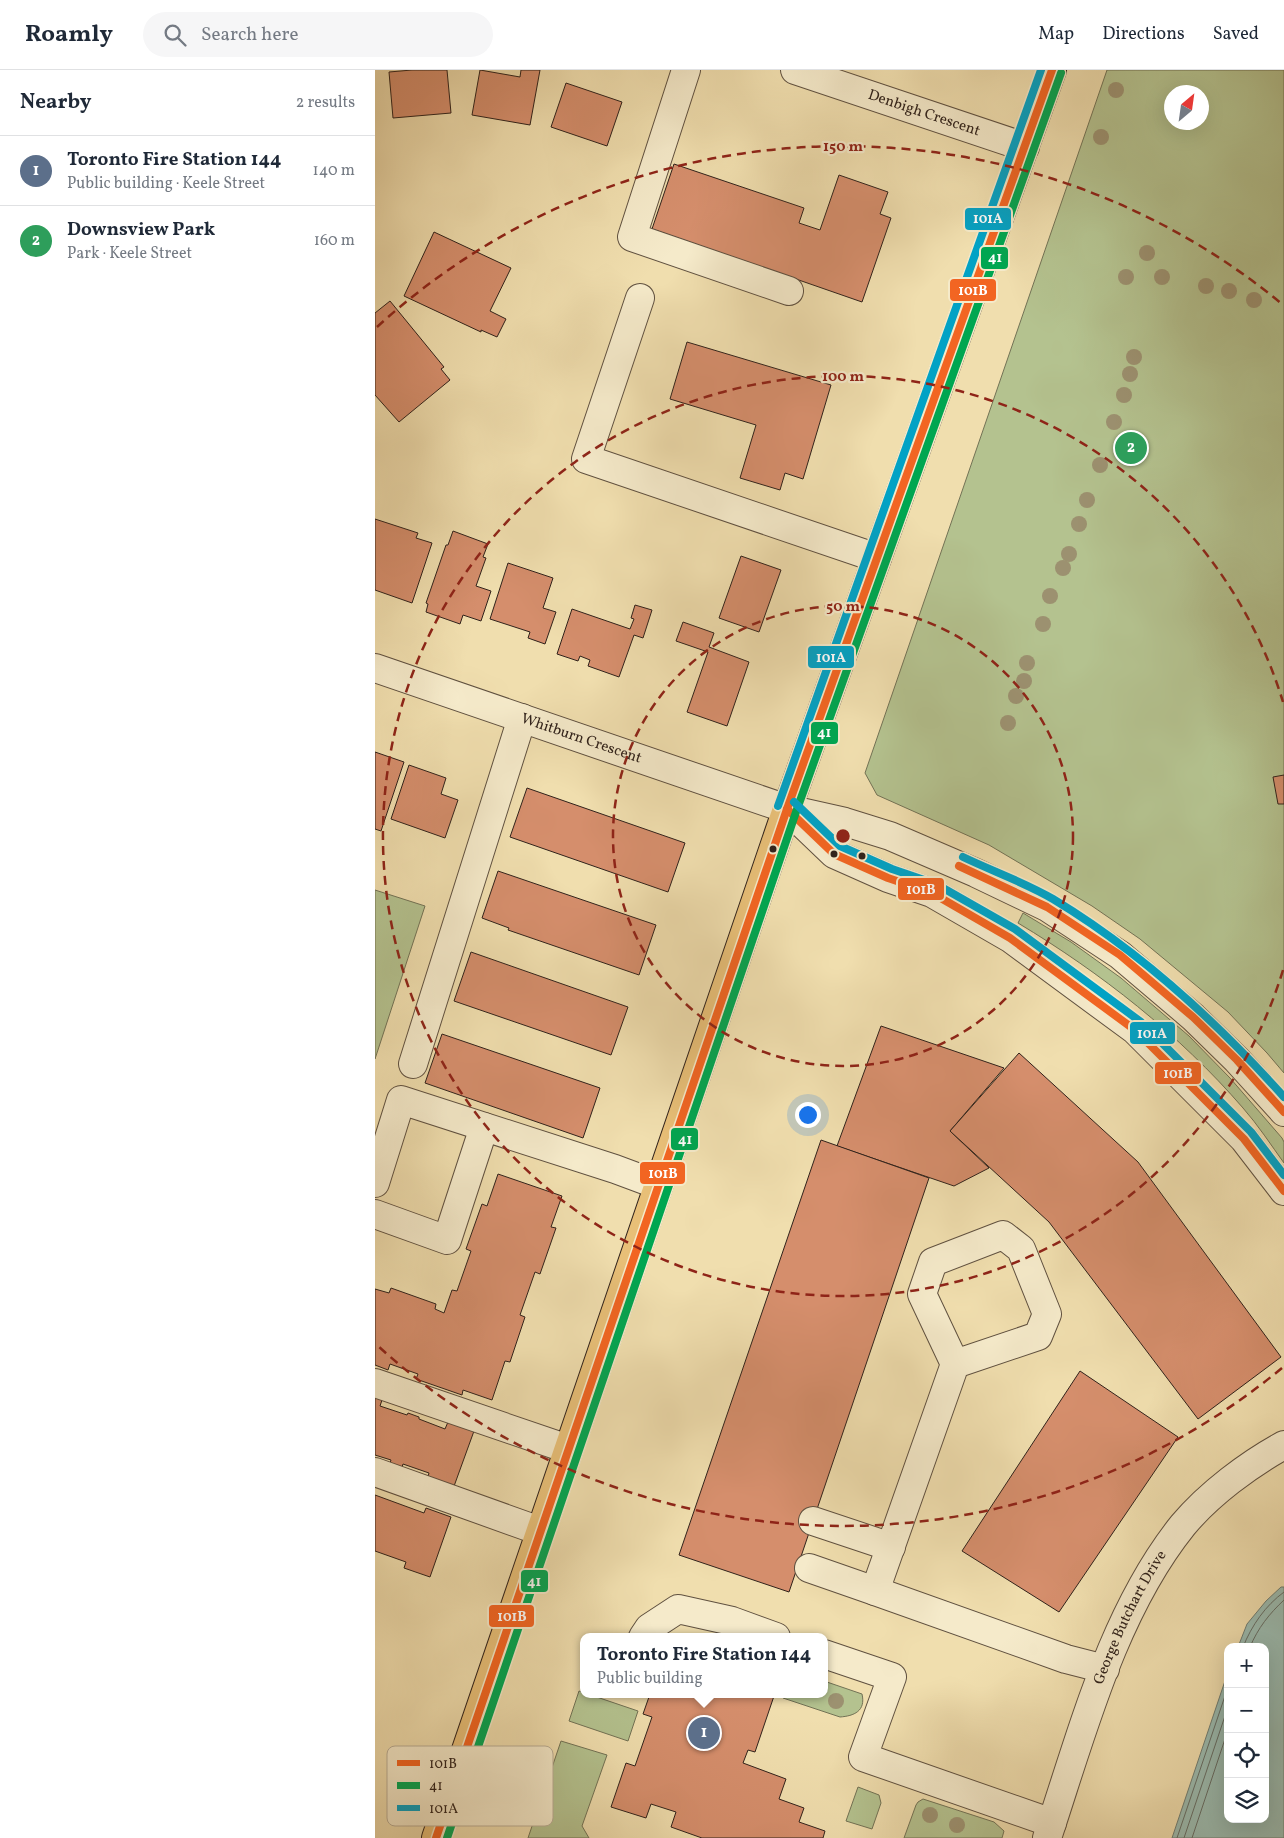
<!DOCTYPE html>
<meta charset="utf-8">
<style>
:root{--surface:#fff;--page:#f6f6f7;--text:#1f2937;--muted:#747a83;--line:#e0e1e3;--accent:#8f2418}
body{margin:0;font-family:Vollkorn,serif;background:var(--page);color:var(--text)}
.controls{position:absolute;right:15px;bottom:15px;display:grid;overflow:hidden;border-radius:10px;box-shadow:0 5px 20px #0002}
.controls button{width:45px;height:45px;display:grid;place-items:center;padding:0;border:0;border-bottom:1px solid var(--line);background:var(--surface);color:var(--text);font:25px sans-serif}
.compass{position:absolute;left:789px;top:15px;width:45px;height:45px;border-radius:50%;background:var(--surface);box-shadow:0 5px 20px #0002;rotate:29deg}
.you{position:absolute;left:432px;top:1044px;width:18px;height:18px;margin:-12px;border:4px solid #fff;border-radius:50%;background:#1a73e8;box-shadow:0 0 0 8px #1a73e833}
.badge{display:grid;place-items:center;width:32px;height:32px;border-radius:50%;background:var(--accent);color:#fff;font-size:16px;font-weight:700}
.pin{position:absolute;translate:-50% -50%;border:2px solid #fff;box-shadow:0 1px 5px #0006}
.popup{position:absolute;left:205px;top:1563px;width:248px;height:65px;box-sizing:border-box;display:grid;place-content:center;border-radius:10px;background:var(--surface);filter:drop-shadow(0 1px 4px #0005);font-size:16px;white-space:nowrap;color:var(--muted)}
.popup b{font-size:19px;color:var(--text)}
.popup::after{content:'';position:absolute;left:50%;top:100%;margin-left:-10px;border:10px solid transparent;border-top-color:var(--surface)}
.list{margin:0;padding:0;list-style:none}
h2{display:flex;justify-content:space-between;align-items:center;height:65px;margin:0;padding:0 20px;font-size:21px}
h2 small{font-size:16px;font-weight:400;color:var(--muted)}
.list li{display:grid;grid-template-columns:32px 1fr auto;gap:15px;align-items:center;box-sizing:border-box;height:70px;padding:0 20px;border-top:1px solid var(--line)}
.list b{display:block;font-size:19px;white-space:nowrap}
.list p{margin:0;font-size:16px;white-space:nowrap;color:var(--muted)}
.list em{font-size:16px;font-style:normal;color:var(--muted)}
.icon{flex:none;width:28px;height:28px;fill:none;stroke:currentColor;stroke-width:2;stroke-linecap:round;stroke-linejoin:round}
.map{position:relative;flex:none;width:909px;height:1768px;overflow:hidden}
header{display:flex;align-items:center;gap:30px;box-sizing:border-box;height:70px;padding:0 25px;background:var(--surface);border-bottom:1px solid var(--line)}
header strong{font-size:24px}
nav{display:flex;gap:28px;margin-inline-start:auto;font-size:18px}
.search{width:350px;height:45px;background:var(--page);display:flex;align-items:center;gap:12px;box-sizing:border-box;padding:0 18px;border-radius:28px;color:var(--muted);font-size:19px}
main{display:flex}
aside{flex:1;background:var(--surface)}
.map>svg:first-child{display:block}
.green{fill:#b4c28f;stroke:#727255;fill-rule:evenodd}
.water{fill:#9bbbb0;stroke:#707e74}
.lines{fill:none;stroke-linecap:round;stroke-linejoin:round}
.shore{stroke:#666e66;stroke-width:1}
.building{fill:#d58e6c;stroke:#30221b}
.minor-casing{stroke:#605140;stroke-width:30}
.major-casing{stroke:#30221b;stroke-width:30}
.minor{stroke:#f5eaca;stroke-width:28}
.major{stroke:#e8bf77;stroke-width:28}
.bus-1-casing{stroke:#f5eaca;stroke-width:11}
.bus-2-casing{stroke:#f5eaca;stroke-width:11}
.bus-3-casing{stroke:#f5eaca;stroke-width:11}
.bus-1{stroke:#f26522;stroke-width:8}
.bus-2{stroke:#00a651;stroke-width:8}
.bus-3{stroke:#02a2c5;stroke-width:8}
.tree{fill:#9c9170}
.ring{fill:none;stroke:#8f2418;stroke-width:2.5;stroke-dasharray:9 6}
.bus-dot{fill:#30221b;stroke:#f5eaca;stroke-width:2}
.labels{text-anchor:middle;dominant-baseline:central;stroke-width:4.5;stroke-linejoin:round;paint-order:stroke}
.street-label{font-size:15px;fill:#30221b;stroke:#f5eaca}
.key{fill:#f5eaca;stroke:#baae96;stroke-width:1}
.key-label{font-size:14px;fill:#30221b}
.centre{fill:#8f2418;stroke:#f5eaca;stroke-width:2.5}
.ring-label{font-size:15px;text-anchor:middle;font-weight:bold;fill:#8f2418;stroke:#f5eaca;stroke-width:4.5;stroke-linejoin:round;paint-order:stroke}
.line-badge{stroke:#f5eaca;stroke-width:2}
.badge-label{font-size:14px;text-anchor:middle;font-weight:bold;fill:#fff}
</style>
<header>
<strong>Roamly</strong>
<div class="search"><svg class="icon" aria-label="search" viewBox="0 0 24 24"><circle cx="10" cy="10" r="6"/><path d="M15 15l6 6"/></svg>Search here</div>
<nav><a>Map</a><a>Directions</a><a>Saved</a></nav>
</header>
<main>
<aside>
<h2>Nearby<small>2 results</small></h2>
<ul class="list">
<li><span class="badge" style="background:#5c6f8a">1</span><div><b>Toronto Fire Station 144</b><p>Public building · Keele Street</p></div><em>140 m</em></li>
<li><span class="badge" style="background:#2e9e5b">2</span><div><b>Downsview Park</b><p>Park · Keele Street</p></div><em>160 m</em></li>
</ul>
</aside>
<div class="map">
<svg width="909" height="1768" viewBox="0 0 909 1768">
<rect width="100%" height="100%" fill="#f0deae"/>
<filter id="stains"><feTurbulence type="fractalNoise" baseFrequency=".004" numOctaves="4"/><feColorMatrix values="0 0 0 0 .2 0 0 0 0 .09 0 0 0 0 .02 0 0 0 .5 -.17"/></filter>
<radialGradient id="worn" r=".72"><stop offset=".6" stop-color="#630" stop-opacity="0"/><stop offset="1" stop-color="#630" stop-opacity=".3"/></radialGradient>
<g class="green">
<path d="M 732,0 L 909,0 L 909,1003 L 892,983 L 853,942 L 765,869 L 717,836 L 614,775 L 502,725 L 490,703 ZM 796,22 L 826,22 L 826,52 L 796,52 Z"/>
<path d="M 0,820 L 50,836 L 0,989 Z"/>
<path d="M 648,843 L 696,872 L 746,908 L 814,966 L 855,1008 L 907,1068 L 909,1072 L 909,1093 C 896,1075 883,1055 868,1038 C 804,964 726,903 643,853 Z"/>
<path d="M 449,1611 L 487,1624 C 491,1641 479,1646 465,1647 L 408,1628 L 409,1624 L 449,1624 Z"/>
<path d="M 204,1621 L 263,1641 L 253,1671 L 194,1651 Z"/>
<path d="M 186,1671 L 232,1685 L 207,1756 L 214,1768 L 153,1768 Z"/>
<path d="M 483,1717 L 504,1725 L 506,1733 L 497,1759 L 471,1751 Z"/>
<path d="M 548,1729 L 619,1752 L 629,1761 L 627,1768 L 529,1768 L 541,1735 L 543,1732 Z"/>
</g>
<path class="water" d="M 906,1517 L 909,1517 L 909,1768 L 797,1768 L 853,1602 L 853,1749 L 890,1749 L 890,1577 L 863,1577 L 872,1554 L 891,1531 Z"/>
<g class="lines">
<g class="shore">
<path d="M 868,1577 C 877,1555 890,1536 909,1522"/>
<path d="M 875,1577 C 883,1558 894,1544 909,1530"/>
<path d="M 802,1768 L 853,1617"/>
<path d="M 809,1768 L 853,1637"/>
<path d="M 817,1768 L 853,1660"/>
</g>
</g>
<g class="building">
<path d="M 37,0 L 72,0 L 76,43 L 18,48 L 14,2 Z"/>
<path d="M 105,0 L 145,7 L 146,0 L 165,0 L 155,55 L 97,45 Z"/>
<path d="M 191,13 L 247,32 L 232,76 L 176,57 Z"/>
<path d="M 299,94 L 429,138 L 424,153 L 445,160 L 464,105 L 513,122 L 505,144 L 516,148 L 487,232 L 277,159 Z"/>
<path d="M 59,162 L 136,198 L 115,241 L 131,249 L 122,267 L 106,260 L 106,262 L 29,226 Z"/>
<path d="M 15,231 L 69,297 L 66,299 L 75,310 L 24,352 L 0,325 L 0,243 Z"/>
<path d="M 312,272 L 456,315 L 428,409 L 410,403 L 405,420 L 365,408 L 381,355 L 295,329 Z"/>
<path d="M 0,449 L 43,463 L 41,468 L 57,473 L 37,533 L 0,520 Z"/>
<path d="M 78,461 L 113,474 L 108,487 L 111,488 L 101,516 L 116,521 L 106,551 L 88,545 L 85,554 L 51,542 L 53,534 L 51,533 L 71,475 L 73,475 Z"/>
<path d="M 366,486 L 406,500 L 384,562 L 344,548 Z"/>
<path d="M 133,493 L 178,508 L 168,538 L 181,542 L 170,574 L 153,568 L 155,562 L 115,549 Z"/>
<path d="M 260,535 L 277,540 L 268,568 L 259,565 L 244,607 L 213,596 L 215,590 L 205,586 L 203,591 L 182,584 L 197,539 L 255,559 L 259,549 L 256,548 Z"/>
<path d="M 308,552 L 339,563 L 334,577 L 374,592 L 352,656 L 312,642 L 333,582 L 301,571 Z"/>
<path d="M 0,682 L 29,692 L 6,761 L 0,759 Z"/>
<path d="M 34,695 L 71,708 L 66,724 L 83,730 L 70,768 L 16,749 Z"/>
<path d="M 909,705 L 909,734 L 903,734 L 898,707 Z"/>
<path d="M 152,718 L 310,773 L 293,822 L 135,767 Z"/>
<path d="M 123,801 L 281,855 L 264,905 L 133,860 L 134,858 L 107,848 Z"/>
<path d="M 96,882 L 253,937 L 236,985 L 79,931 Z"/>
<path d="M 506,956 L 629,998 L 575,1061 L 614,1098 L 579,1116 L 462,1076 Z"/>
<path d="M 67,964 L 225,1018 L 208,1068 L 50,1013 Z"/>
<path d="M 644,983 L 763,1092 L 906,1287 L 823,1349 L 674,1152 L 575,1061 Z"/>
<path d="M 446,1070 L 554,1108 L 414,1522 L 304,1485 Z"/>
<path d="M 123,1104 L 187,1126 L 176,1157 L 181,1158 L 165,1204 L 160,1202 L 145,1245 L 150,1247 L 135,1292 L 130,1291 L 117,1330 L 88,1320 L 87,1325 L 41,1309 L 43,1304 L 15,1294 L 13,1300 L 0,1295 L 0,1219 L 14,1223 L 16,1218 L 61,1234 L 60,1239 L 69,1243 L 77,1220 L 82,1221 L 96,1181 L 91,1179 L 107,1134 L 112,1136 Z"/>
<path d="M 705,1301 L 803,1367 L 684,1542 L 587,1481 Z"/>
<path d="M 0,1327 L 7,1330 L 5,1336 L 32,1345 L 33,1343 L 44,1347 L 44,1349 L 70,1359 L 73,1352 L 99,1361 L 78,1419 L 52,1410 L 54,1403 L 28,1394 L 27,1397 L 15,1393 L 16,1390 L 0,1385 Z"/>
<path d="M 0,1425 L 49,1443 L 51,1438 L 76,1447 L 55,1507 L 29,1498 L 31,1492 L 0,1481 Z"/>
<path d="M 275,1624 L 393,1624 L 399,1626 L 380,1682 L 373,1680 L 368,1693 L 411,1709 L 404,1729 L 429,1738 L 424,1752 L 450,1761 L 448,1768 L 327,1768 L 296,1757 L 301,1742 L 276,1734 L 271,1748 L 236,1737 L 251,1693 L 260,1696 L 277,1647 L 268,1644 Z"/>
</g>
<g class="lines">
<defs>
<g id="minor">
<path d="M 311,0 L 257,167 L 414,221"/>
<path id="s1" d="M 420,0 L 650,77"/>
<path d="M 265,228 L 211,389 L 502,488"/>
<path id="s2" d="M 0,598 L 412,739 L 470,752 L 515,766 L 601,803 L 672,837 L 745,885 L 818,947 L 862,990 L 909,1042"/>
<path d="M 412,739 L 459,784 L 513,808 L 557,823 L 635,868 L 760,960 L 869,1069 L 909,1121"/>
<path d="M 38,994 L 147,648"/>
<path d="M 0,1113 L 26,1030 L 240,1099 L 283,1115"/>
<path d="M 0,1144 L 72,1170 L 109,1057"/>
<path d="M 580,1294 L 547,1224 L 558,1192 L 628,1165 L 646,1179 L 672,1244 L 663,1266 L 580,1294 L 500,1521 L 691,1589 L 730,1599"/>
<path d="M 0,1313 L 193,1379"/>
<path d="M 0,1402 L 165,1461"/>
<path d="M 438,1451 L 516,1477"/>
<path d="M 434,1498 L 500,1521"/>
<path d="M 268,1567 L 274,1558 L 303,1539 L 357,1551 L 401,1567"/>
<path d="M 449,1584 L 517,1607 L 488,1687 L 677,1753"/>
<path id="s3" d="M 672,1768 C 707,1663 738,1542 808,1455 C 834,1424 874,1394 909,1375"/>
</g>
<path id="major" d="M 61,1768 L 412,739 L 677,0"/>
</defs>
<use href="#minor" class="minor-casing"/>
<use href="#major" class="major-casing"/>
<use href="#minor" class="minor"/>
<use href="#major" class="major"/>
<defs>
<g id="bus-1">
<path d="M 412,739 L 459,784 L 513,808 L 557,823 L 635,868 L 760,960 L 869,1069 L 909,1121"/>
<path d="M 584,796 L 672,837 L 745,885 L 818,947 L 862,990 L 909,1042"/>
<path d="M 61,1768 L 412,739 L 677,0"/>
</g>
<path id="bus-2" d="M 72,1768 L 421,742 L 686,3"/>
<g id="bus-3">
<path d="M 419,732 L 465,776 L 517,799 L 561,814 L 640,859 L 766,952 L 876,1062 L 909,1105"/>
<path d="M 403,736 L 666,0"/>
<path d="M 588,787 C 617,801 651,813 678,829 C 766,882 841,951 909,1027"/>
</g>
</defs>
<use href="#bus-1" class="bus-1-casing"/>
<use href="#bus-2" class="bus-2-casing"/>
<use href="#bus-3" class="bus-3-casing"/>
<use href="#bus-1" class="bus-1"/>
<use href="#bus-2" class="bus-2"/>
<use href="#bus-3" class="bus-3"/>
</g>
<g class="tree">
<circle cx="741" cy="20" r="8"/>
<circle cx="726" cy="67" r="8"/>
<circle cx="772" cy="183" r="8"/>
<circle cx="751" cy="207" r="8"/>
<circle cx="787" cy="207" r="8"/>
<circle cx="831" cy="216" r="8"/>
<circle cx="854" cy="221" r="8"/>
<circle cx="879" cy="230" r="8"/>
<circle cx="759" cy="287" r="8"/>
<circle cx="755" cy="304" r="8"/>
<circle cx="749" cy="325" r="8"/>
<circle cx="739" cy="352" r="8"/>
<circle cx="725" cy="395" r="8"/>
<circle cx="712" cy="430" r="8"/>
<circle cx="704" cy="454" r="8"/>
<circle cx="694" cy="484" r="8"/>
<circle cx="688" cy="498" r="8"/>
<circle cx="675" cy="526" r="8"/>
<circle cx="668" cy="554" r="8"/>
<circle cx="652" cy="593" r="8"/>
<circle cx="649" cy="611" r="8"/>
<circle cx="641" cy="626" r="8"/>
<circle cx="633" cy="653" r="8"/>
<circle cx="461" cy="1631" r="8"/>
<circle cx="555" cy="1745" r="8"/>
<circle cx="582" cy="1755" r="8"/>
</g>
<g class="ring">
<circle cx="468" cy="766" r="230"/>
<path d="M908 900A460 460 0 1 1 908 632"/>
<path d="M907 1298A690 690 0 0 1 2 1275M2 257A690 690 0 0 1 907 234"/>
</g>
<g class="bus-dot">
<circle cx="398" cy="779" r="4.5"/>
<circle cx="459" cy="784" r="4.5"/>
<circle cx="487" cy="786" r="4.5"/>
</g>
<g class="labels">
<g class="street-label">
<text stroke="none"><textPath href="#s1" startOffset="136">Denbigh Crescent</textPath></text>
<text stroke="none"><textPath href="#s2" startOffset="218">Whitburn Crescent</textPath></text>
<text stroke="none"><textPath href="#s3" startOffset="236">George Butchart Drive</textPath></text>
</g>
</g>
<rect x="12" y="1676" width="166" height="80" rx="8" class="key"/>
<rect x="22" y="1690" width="23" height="6" fill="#f26522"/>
<rect x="22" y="1712" width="23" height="7" fill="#00a651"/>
<rect x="22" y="1735" width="23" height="6" fill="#02a2c5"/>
<g class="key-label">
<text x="54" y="1698">101B</text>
<text x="54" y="1720">41</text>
<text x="54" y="1743">101A</text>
</g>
<circle cx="468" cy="766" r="8" class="centre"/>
<g class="ring-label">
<text x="468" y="81">150 m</text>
<text x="468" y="311">100 m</text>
<text x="468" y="541">50 m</text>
</g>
<g class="line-badge">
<rect x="589" y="137" width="48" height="24" rx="5" fill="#02a2c5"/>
<rect x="605" y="176" width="29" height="24" rx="5" fill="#00a651"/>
<rect x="574" y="208" width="48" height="24" rx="5" fill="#f26522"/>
<rect x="432" y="575" width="48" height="24" rx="5" fill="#02a2c5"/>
<rect x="435" y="651" width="29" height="24" rx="5" fill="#00a651"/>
<rect x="522" y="807" width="48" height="24" rx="5" fill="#f26522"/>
<rect x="754" y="951" width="47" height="24" rx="5" fill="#02a2c5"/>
<rect x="779" y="991" width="48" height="24" rx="5" fill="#f26522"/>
<rect x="295" y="1057" width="29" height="24" rx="5" fill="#00a651"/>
<rect x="264" y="1091" width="47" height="24" rx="5" fill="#f26522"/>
<rect x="145" y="1499" width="29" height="24" rx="5" fill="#00a651"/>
<rect x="113" y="1534" width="47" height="24" rx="5" fill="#f26522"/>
</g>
<g class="badge-label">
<text x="613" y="153">101A</text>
<text x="620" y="192">41</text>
<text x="598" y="225">101B</text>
<text x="456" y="592">101A</text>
<text x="449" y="667">41</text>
<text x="546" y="824">101B</text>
<text x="777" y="968">101A</text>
<text x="803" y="1008">101B</text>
<text x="310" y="1074">41</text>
<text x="288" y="1108">101B</text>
<text x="159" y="1516">41</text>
<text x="137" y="1551">101B</text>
</g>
<rect width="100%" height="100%" filter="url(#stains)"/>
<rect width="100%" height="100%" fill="url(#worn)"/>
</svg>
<div class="controls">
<button>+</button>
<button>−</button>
<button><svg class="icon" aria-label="locate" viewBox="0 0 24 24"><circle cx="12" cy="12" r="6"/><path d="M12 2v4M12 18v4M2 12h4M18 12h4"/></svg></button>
<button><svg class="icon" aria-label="layers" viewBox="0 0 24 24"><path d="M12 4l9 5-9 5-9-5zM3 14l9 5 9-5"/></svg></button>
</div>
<svg class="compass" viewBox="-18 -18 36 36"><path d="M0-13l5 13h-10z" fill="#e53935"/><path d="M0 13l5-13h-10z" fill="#747a83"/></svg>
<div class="you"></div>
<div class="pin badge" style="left:329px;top:1663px;background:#5c6f8a">1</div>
<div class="popup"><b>Toronto Fire Station 144</b>Public building</div>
<div class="pin badge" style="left:756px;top:378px;background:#2e9e5b">2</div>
</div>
</main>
